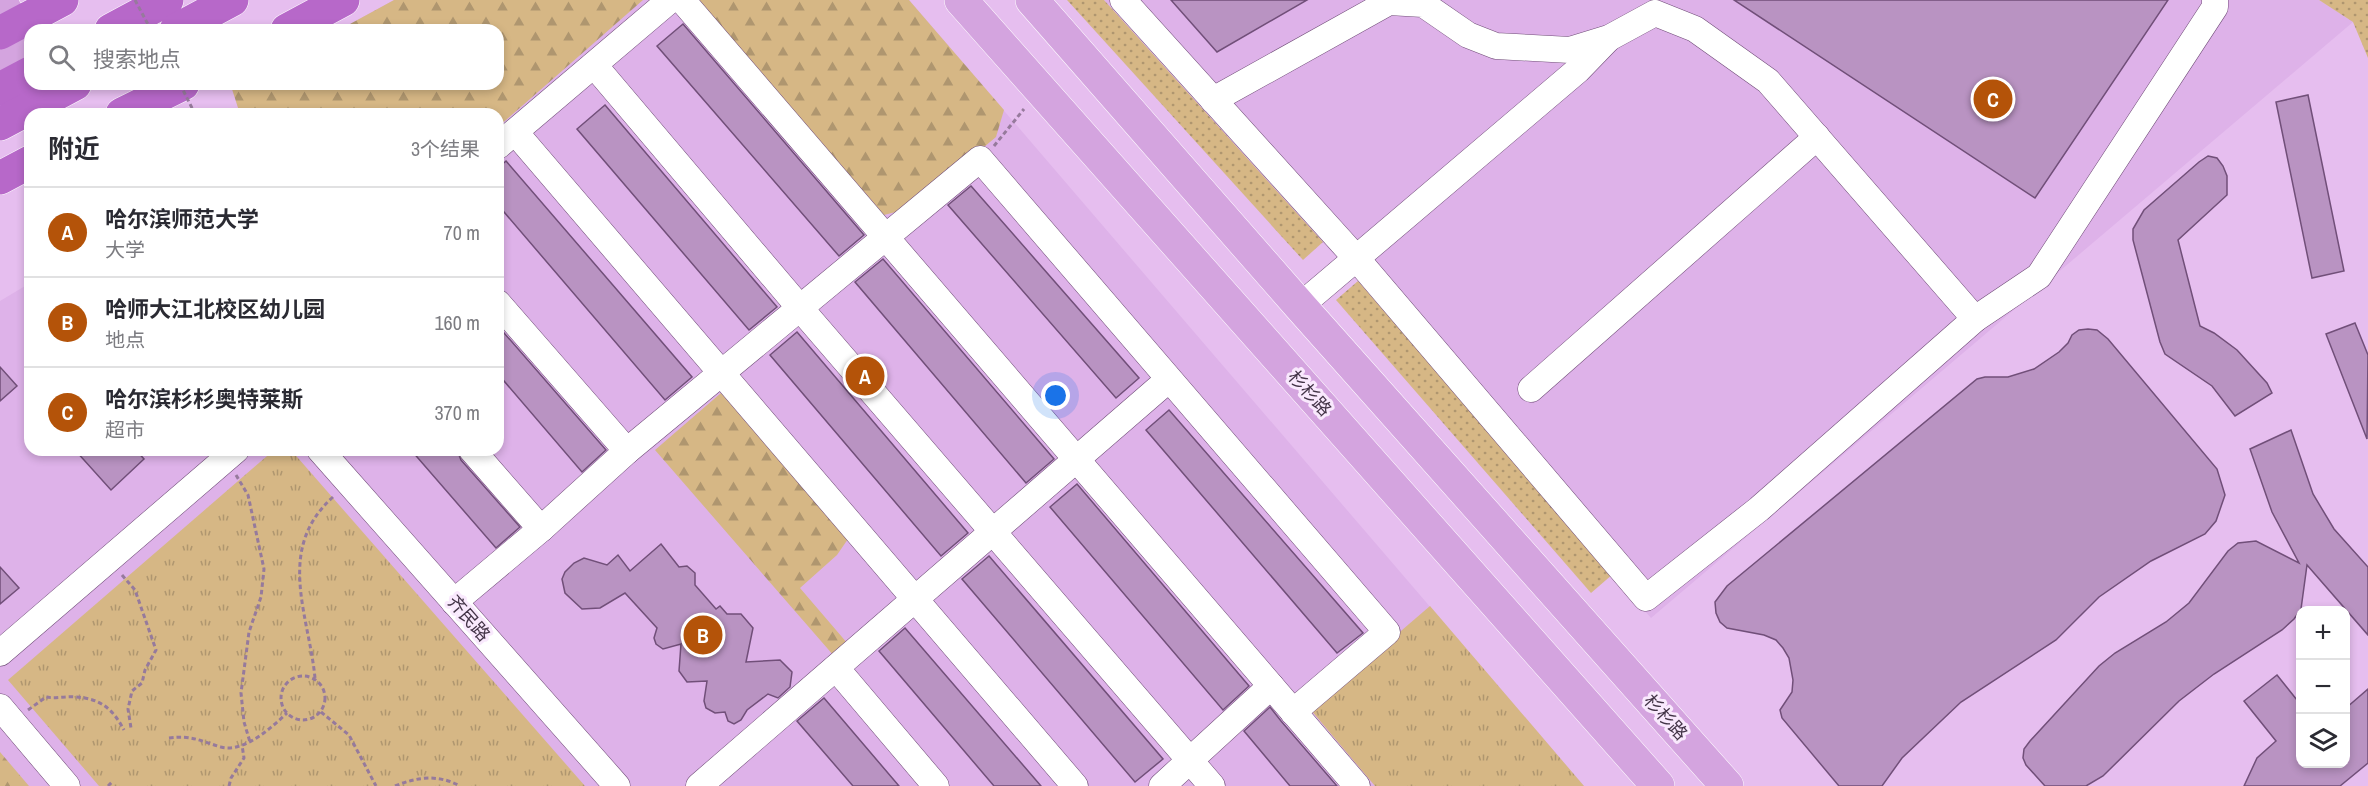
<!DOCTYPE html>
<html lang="zh">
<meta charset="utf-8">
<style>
:root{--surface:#fff;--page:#f7f7f7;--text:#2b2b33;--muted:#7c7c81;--line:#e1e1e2;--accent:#b45309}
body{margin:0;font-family:"Archivo Narrow","Noto Sans SC",sans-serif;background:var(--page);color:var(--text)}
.controls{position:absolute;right:18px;bottom:18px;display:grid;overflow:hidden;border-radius:12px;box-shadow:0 3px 9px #0003}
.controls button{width:54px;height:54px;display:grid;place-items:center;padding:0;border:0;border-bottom:2px solid var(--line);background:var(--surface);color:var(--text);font:30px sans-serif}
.you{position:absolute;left:1056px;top:396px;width:21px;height:21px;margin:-15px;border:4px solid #fff;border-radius:50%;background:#1a73e8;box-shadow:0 0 0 9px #1a73e833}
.badge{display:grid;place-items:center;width:39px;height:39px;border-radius:50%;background:var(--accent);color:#fff;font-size:20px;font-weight:700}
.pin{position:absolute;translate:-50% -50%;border:3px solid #fff;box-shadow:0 2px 6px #0006}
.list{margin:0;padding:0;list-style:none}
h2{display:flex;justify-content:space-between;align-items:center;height:78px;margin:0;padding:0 24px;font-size:26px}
h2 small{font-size:20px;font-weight:400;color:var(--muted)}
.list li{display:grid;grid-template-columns:39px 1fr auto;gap:18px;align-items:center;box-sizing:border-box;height:90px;padding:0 24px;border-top:2px solid var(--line)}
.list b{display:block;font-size:22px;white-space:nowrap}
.list p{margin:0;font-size:20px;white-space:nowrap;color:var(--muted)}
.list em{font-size:20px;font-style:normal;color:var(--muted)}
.icon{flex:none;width:33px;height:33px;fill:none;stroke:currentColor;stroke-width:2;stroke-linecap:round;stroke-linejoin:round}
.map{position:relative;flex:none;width:2368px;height:786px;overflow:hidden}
.search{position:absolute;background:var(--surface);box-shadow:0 3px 9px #0003;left:24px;top:24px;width:480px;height:66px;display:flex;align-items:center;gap:15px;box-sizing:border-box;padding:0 21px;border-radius:18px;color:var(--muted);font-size:22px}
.panel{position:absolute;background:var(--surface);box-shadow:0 3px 9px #0003;left:24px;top:108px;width:480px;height:348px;border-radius:18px}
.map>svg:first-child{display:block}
.built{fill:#deb2e9}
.grass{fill:url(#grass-dots)}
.forest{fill:url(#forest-firs)}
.park{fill:url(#park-tufts)}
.building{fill:#b993c2;stroke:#714f79;stroke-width:1.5}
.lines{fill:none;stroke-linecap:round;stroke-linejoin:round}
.minor-casing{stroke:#704d78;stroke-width:27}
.major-casing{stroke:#fff;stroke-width:34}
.highway-casing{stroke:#fff;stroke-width:34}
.path{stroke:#967a9c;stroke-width:3;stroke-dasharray:4.5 3;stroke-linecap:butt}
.minor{stroke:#fff;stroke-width:26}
.major{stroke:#d4a4df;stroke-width:33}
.highway{stroke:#b768c9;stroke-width:33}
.path-bridge{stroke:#967a9c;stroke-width:3;stroke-dasharray:4.5 3;stroke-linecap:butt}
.labels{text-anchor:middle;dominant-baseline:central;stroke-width:6;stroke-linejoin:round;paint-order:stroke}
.street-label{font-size:18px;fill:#433447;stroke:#f9e9fd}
</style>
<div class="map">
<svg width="2368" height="786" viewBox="0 0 2368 786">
<defs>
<pattern id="grass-dots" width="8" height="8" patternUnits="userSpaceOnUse" patternTransform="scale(1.5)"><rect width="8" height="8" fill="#d6b785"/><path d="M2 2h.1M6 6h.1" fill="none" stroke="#af966f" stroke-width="1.8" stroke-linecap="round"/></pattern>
<pattern id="forest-firs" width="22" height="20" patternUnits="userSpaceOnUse" patternTransform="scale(1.5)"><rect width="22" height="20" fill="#d6b785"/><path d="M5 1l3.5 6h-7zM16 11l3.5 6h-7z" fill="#af966f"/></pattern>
<pattern id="park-tufts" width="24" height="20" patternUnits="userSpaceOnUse" patternTransform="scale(1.5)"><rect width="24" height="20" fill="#d6b785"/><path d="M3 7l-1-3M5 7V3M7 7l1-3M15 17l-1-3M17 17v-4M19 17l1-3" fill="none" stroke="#af966f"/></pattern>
</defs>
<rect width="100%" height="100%" fill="#e6beef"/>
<g class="built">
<path d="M 394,0 L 909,0 L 1584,786 L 0,786 L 0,301 L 30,283 L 30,450 L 498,450 L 498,114 L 240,114 L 232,89 L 240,84 L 498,84 L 498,30 L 339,30 Z"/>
<path d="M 1104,0 L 2319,0 L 2353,22 L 1651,618 L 1358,281 Z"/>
</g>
<g class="grass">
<path d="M 1067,0 L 1104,0 L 1323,242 L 1303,260 Z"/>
<path d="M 2319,0 L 2368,0 L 2368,58 L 2353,22 Z"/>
<path d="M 1358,281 L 1613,574 L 1591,593 L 1336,300 Z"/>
</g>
<g class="forest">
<path d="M 394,0 L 643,0 L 498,127 L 498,114 L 240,114 L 232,89 L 240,84 L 498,84 L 498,30 L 339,30 Z"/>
<path d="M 697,0 L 909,0 L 1004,110 L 996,137 L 911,208 L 884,215 Z"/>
<path d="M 721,393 L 848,539 L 837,555 L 800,588 L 848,644 L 834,656 L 655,450 Z"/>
<path d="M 0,752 L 29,786 L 0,786 Z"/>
</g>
<g class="park">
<path d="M 274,450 L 291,450 L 585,786 L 99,786 L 8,680 Z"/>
<path d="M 1430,606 L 1584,786 L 1375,786 L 1310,709 Z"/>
</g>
<g class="building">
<path d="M 1171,0 L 1307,0 L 1217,52 Z"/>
<path d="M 1734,0 L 2168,0 L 2035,198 Z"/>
<path d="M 683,24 L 864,235 L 839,256 L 657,46 Z"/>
<path d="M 2308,95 L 2344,271 L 2312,278 L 2276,102 Z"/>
<path d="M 605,105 L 777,307 L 749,330 L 577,129 Z"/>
<path d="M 2208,156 L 2217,158 L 2223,166 L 2227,176 L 2227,195 L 2178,240 L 2200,326 L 2214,333 L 2237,350 L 2267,383 L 2272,393 L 2235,416 L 2212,386 L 2165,354 L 2160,342 L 2133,240 L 2133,229 L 2144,210 L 2199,162 Z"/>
<path d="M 506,161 L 692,377 L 665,400 L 498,205 L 498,168 Z"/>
<path d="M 971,186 L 1139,378 L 1116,398 L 948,205 Z"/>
<path d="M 883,259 L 1054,459 L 1026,483 L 855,282 Z"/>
<path d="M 2355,323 L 2368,355 L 2367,439 L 2326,334 Z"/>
<path d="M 498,326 L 606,450 L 582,472 L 498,374 Z"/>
<path d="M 2088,329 L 2097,330 L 2108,339 L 2217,469 L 2225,495 L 2216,521 L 2205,534 L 2151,561 L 2099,597 L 2056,640 L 1961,702 L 1902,758 L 1882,786 L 1839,786 L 1782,718 L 1780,710 L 1792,692 L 1793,680 L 1789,658 L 1783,648 L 1776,640 L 1764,635 L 1727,628 L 1720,622 L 1716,613 L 1715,602 L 1727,586 L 1977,379 L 1985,377 L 2008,377 L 2034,369 L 2059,352 L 2068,343 L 2072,335 L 2079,330 Z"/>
<path d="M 797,332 L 968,533 L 941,556 L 770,355 Z"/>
<path d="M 0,367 L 17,386 L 0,401 Z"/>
<path d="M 1169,410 L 1363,633 L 1337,653 L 1146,430 Z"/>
<path d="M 2291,430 L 2313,494 L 2334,529 L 2368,567 L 2368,635 L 2307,565 L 2301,609 L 2294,619 L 2282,630 L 2214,674 L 2179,701 L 2103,776 L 2086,786 L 2045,786 L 2026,765 L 2023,758 L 2024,749 L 2030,741 L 2099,666 L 2115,653 L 2166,622 L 2189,603 L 2228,551 L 2238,543 L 2256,541 L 2299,563 L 2272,512 L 2250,449 Z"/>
<path d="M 75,450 L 136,450 L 144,459 L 111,490 Z"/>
<path d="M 411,450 L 457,450 L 461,460 L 520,527 L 496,548 Z"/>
<path d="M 1077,484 L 1249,686 L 1223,710 L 1050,507 Z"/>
<path d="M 661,544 L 679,567 L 687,566 L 695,573 L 695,585 L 716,609 L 720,606 L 727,614 L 741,614 L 753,628 L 746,662 L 780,660 L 792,672 L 790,687 L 778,698 L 768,694 L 747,710 L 741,720 L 734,724 L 728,721 L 725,712 L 715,713 L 706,708 L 704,701 L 707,681 L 687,682 L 679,671 L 681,644 L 663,649 L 656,644 L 654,638 L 657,628 L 625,593 L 600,608 L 582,609 L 565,593 L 562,579 L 565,572 L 574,563 L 584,558 L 607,565 L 618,555 L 630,571 Z"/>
<path d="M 989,556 L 1163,759 L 1135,782 L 962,579 Z"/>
<path d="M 0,567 L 19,588 L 0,604 Z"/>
<path d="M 905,628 L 1041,786 L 994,786 L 879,651 Z"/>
<path d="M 2277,675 L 2301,705 L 2301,764 L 2346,764 L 2346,708 L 2368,689 L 2368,763 L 2340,786 L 2244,786 L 2257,758 L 2276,741 L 2244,701 Z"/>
<path d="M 824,698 L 899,786 L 853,786 L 797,721 Z"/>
<path d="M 1270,707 L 1281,721 L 1337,786 L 1290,786 L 1244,731 Z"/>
</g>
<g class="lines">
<defs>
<g id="minor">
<path d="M 682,0 L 1357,786"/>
<path d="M 1123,0 L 1357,259 L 1646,598 L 1759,509 L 1975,319 L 2039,276 L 2215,7 L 2215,0"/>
<path d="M 594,65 L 800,308 L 1212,786"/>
<path d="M 1213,100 L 1389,2 L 1423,4 L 1468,35 L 1496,46 L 1570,50 L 1609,38 L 1655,13 L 1695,29 L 1768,81 L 1975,319"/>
<path d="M 515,132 L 1075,786"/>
<path d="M 498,146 L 670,0"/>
<path d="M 498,303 L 627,451"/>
<path d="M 1300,306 L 1578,70 L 1607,40"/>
<path d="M 1531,389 L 1817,137"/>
<path d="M 320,450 L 617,786"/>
<path d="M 472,450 L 541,529"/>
<path d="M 454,602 L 541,529 L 627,451 L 980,159 L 1387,632 L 1293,712"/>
<path d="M 0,653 L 236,450"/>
<path d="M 836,668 L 936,786"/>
<path d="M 0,707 L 67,786"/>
<path d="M 699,786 L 1168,380"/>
<path d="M 1162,786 L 1271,686"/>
</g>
<g id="major">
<path d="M 0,0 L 28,51"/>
<path d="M 961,0 L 1658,786"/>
<path d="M 1032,0 L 1300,306 L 1727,786"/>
<path d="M 0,46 L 31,105"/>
</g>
<g id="highway">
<path d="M 111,30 L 167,0"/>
<path d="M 176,30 L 232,0"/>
<path d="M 287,30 L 343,0"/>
<path d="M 0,33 L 62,0"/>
<path d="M 0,89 L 30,73"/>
<path d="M 122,114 L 183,84"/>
<path d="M 0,124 L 75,84"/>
<path d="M 0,178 L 30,162"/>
</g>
</defs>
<use href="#minor" class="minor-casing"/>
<use href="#major" class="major-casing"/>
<use href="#highway" class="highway-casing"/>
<g class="path">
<path d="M 994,146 L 1024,109"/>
<path d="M 236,475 L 248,495 L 264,569 L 261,597 L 249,632 L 241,693 L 244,722 L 250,742"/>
<path d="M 122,575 L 135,590 L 156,650 L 145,670 L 142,683 L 132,691 L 128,709 L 131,728"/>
<circle cx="303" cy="698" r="22"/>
<path d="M 315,678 C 309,615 275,549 333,497"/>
<path d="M 28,710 L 46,697 C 56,699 64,696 75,697 C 100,698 113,709 124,730"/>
<path d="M 321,712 L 349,735 L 376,786"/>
<path d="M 169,738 C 192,735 200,741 221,747 C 244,753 271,728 287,713"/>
<path d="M 108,786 L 113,781"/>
<path d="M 229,786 L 231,778 L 244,758 L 242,745"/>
<path d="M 395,786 C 417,777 438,774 460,786"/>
</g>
<use href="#minor" class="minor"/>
<use href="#major" class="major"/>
<use href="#highway" class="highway"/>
<g class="path-bridge">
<path d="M 135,0 L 151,30"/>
<path d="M 180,84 L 195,114"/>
</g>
</g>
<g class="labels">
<g class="street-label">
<text transform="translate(1310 393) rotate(48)">杉杉路</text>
<text transform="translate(469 618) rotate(49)">齐民路</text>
<text transform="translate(1666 717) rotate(48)">杉杉路</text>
</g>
</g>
</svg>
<div class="controls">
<button>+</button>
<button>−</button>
<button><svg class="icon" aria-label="layers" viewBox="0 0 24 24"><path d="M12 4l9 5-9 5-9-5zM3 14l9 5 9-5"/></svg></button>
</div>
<div class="you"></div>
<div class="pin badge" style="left:865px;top:376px">A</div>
<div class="pin badge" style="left:703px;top:635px">B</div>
<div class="pin badge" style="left:1993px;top:99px">C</div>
<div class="search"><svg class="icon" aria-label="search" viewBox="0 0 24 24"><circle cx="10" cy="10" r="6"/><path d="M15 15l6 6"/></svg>搜索地点</div>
<section class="panel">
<h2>附近<small>3个结果</small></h2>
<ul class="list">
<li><span class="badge">A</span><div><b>哈尔滨师范大学</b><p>大学</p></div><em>70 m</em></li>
<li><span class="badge">B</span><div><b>哈师大江北校区幼儿园</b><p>地点</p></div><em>160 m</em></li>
<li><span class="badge">C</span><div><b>哈尔滨杉杉奥特莱斯</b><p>超市</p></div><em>370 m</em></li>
</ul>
</section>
</div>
